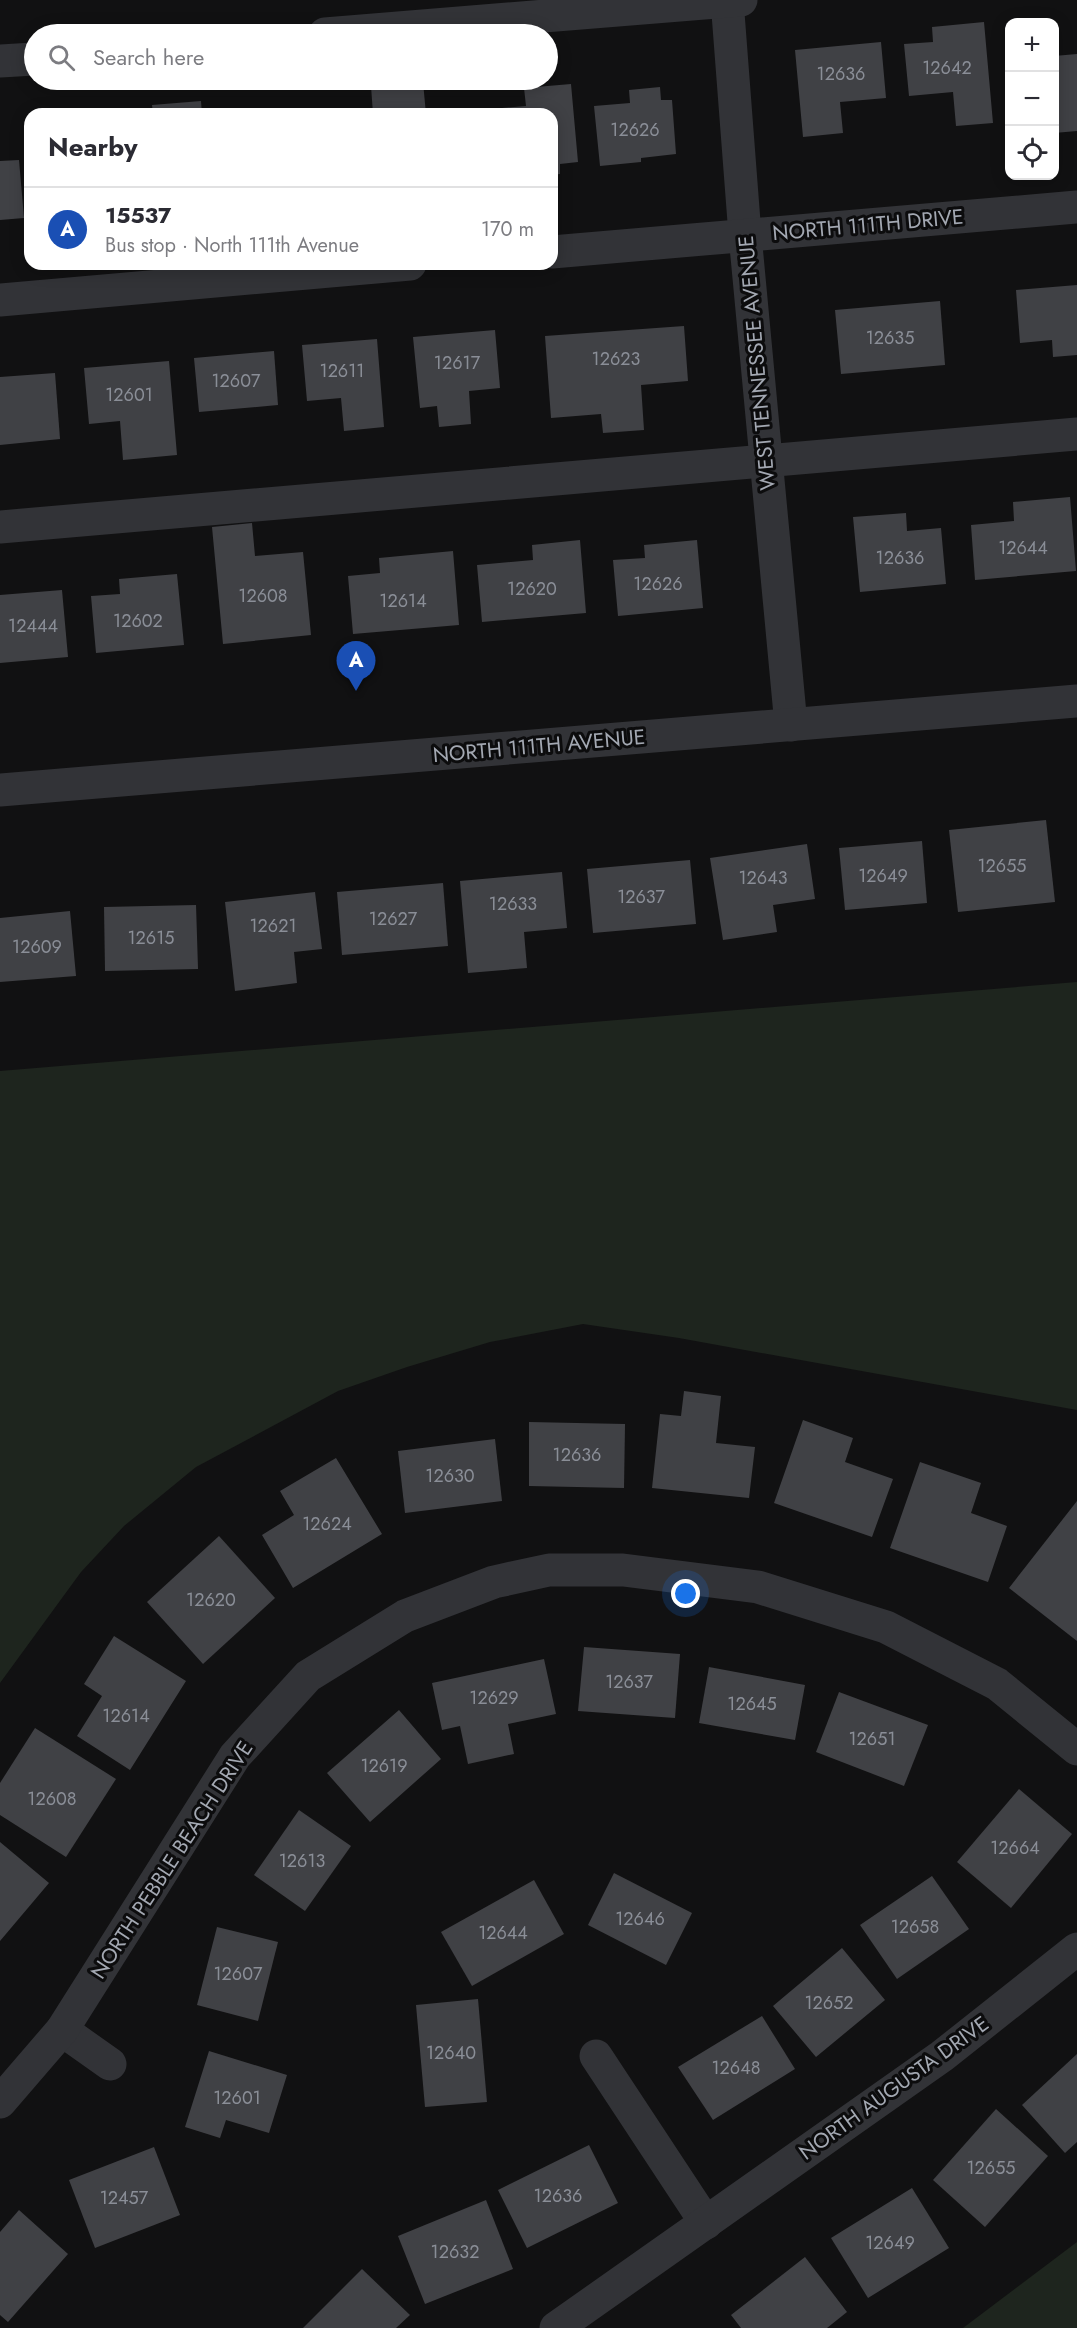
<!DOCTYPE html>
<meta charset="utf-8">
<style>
:root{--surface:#fff;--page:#f2f2f3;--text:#2b2b33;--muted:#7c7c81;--line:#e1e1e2;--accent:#2563eb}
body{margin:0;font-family:Jost,sans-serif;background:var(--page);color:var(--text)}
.controls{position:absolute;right:18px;top:18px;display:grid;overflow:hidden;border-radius:12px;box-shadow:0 3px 15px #0003}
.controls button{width:54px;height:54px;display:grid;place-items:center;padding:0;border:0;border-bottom:2px solid var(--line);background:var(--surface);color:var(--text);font:30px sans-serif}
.you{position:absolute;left:686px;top:1594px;width:21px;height:21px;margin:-15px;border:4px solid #fff;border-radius:50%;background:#1a73e8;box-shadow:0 0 0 9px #1a73e833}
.badge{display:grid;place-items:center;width:39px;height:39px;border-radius:50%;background:var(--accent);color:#fff;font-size:20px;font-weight:700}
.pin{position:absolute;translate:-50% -50px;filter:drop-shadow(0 2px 3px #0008)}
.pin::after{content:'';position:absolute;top:32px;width:21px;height:18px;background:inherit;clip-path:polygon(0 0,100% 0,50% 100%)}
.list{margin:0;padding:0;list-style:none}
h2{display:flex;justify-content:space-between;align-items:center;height:78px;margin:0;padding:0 24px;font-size:26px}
h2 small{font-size:20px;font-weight:400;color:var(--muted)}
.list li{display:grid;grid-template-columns:39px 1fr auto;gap:18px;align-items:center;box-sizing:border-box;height:84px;padding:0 24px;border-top:2px solid var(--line)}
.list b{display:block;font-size:22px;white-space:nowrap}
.list p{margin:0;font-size:20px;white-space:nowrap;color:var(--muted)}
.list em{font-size:20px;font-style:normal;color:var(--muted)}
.icon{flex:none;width:33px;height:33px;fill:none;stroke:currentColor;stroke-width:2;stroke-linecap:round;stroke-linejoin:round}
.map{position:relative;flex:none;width:1077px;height:2328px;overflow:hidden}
.search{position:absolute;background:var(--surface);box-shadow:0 3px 15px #0003;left:24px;top:24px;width:534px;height:66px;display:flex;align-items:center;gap:15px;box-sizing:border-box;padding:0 21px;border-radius:33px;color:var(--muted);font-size:22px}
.panel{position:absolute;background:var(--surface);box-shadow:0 3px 15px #0003;left:24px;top:108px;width:534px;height:162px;border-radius:18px}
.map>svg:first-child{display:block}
.green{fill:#1e251e}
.building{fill:#404145}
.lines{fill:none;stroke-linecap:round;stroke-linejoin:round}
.minor{stroke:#323337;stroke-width:33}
.labels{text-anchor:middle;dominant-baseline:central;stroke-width:6;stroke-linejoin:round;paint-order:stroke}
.number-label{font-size:18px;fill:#8a8e97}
.street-label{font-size:21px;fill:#a3a8b2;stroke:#0c0c0d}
</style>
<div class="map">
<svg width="1077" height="2328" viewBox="0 0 1077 2328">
<rect width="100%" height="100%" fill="#111112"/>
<g class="green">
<path d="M 1077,982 L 1077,1410 L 679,1338 L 583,1324 L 490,1342 L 407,1367 L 338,1391 L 196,1467 L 124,1526 L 81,1572 L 0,1683 L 0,1071 Z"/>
<path d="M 1077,2242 L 1077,2328 L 963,2328 Z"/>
</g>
<g class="building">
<path d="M 984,22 L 993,123 L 956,126 L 953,92 L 909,96 L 904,44 L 933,42 L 932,27 Z"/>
<path d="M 881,42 L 886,98 L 840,102 L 843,133 L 803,137 L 795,50 Z"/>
<path d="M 1077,54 L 1077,131 L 1054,133 L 1054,56 Z"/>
<path d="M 391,80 L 423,82 L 426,114 L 373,114 L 371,86 L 391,85 Z"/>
<path d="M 571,84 L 578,162 L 560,164 L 560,174 L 552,175 L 552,114 L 492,114 L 491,109 L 526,106 L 524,88 Z"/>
<path d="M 660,87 L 661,100 L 672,100 L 676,154 L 641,158 L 641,162 L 600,166 L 594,106 L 630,103 L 629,90 Z"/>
<path d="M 201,101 L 202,114 L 153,114 L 152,105 Z"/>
<path d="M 19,160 L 24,218 L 0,220 L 0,161 Z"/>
<path d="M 1077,285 L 1077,355 L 1053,357 L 1052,340 L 1020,343 L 1016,290 Z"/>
<path d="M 940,301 L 945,365 L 841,374 L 835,310 Z"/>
<path d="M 684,326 L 688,381 L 641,385 L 644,430 L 603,433 L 601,414 L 551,418 L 545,336 Z"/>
<path d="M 495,330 L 500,388 L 469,391 L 471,424 L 439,427 L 437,406 L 420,408 L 413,337 Z"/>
<path d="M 377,339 L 384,427 L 344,431 L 341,398 L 307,401 L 302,345 Z"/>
<path d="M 274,351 L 278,405 L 199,412 L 194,358 Z"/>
<path d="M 169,361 L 177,455 L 123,460 L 120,421 L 89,424 L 84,368 Z"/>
<path d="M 55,373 L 60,439 L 0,445 L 0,377 Z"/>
<path d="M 1070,497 L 1076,571 L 975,580 L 971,525 L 1014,521 L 1013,502 Z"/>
<path d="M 906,513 L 907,531 L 941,528 L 946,584 L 860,592 L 853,517 Z"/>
<path d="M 252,523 L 255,556 L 303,552 L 311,635 L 223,644 L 212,527 Z"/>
<path d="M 580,540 L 586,613 L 482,622 L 477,565 L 533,560 L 532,545 Z"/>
<path d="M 697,540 L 703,608 L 618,616 L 613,560 L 645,558 L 644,545 Z"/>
<path d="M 453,551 L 459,625 L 353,634 L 348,576 L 380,573 L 379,558 Z"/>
<path d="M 177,574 L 184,645 L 96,653 L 91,596 L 120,594 L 119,579 Z"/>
<path d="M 62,590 L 68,657 L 0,663 L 0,595 Z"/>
<path d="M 1046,820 L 1055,902 L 958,912 L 949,830 Z"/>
<path d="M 922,841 L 927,903 L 845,910 L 839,848 Z"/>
<path d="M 807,844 L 815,899 L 773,905 L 777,932 L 723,940 L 710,858 Z"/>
<path d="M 690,860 L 696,924 L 593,933 L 587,869 Z"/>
<path d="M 562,872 L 567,928 L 524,932 L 527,968 L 468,973 L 460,881 Z"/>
<path d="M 443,883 L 448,946 L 342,955 L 337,892 Z"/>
<path d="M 315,892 L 322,949 L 294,952 L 297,983 L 235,991 L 225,902 Z"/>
<path d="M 196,905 L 198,969 L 105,971 L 104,907 Z"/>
<path d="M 70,911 L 76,976 L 0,982 L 0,918 Z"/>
<path d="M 684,1391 L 721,1396 L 716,1443 L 755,1447 L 749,1498 L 652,1488 L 660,1414 L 681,1416 Z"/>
<path d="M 803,1420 L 853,1438 L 845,1462 L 893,1479 L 872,1537 L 774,1503 Z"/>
<path d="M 529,1422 L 625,1424 L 624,1488 L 529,1486 Z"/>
<path d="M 495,1439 L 502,1501 L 405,1513 L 398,1451 Z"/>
<path d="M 336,1458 L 382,1534 L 293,1588 L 262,1535 L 294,1515 L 280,1491 Z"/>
<path d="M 920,1462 L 981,1483 L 971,1513 L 1007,1526 L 988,1582 L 890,1548 Z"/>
<path d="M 1077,1501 L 1077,1641 L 1009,1588 Z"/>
<path d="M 219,1536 L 275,1598 L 203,1664 L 147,1602 Z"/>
<path d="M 114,1636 L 186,1681 L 130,1770 L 77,1736 L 102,1696 L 84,1684 Z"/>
<path d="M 584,1647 L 680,1654 L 675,1718 L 578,1711 Z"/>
<path d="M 544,1659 L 556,1714 L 508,1724 L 514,1754 L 468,1764 L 460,1726 L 442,1730 L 432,1683 Z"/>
<path d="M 709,1667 L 805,1685 L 795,1740 L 699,1723 Z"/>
<path d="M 839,1692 L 928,1725 L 904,1786 L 816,1752 Z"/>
<path d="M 399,1710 L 441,1759 L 370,1822 L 327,1773 Z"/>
<path d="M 35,1728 L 116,1779 L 66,1857 L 0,1815 L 0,1783 Z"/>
<path d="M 1019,1789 L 1072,1834 L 1011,1908 L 957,1862 Z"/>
<path d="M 299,1810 L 351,1846 L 305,1911 L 254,1875 Z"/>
<path d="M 0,1842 L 49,1883 L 0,1941 Z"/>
<path d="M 614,1873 L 692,1913 L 666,1965 L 588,1925 Z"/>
<path d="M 932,1876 L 969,1929 L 897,1979 L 860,1925 Z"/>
<path d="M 534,1880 L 564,1934 L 472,1986 L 441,1932 Z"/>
<path d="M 217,1927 L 278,1942 L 258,2021 L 197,2005 Z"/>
<path d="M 842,1948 L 885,2000 L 816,2057 L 773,2006 Z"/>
<path d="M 478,1999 L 487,2102 L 425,2107 L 416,2005 Z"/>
<path d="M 762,2016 L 795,2069 L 713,2120 L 678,2067 Z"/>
<path d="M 209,2051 L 287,2075 L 269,2133 L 226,2120 L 220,2138 L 185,2127 Z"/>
<path d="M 1077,2054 L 1077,2142 L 1065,2153 L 1022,2105 Z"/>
<path d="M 996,2109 L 1048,2156 L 985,2227 L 933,2180 Z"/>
<path d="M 589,2145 L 618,2203 L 527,2248 L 498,2190 Z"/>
<path d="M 154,2147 L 180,2215 L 95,2248 L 69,2180 Z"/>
<path d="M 912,2188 L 949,2248 L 868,2298 L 831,2238 Z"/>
<path d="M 486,2200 L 513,2269 L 425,2304 L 398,2236 Z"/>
<path d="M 19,2210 L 68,2254 L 8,2322 L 0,2315 L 0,2232 Z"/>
<path d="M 805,2257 L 847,2312 L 827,2328 L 741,2328 L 731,2315 Z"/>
<path d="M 362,2269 L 410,2315 L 396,2328 L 303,2328 Z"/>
</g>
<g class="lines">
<g class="minor">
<path d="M 727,0 L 745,235 L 791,725"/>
<path d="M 325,34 L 741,0"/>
<path d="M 0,61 L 34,59"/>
<path d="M 552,252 L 1077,207"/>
<path d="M 0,300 L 410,264"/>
<path d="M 0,527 L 1077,434"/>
<path d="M 0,790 L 1077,701"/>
<path d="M 62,2030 L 110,2064"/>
<path d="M 596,2056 L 706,2223"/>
<path d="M 0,2102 L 62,2030 L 235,1756 L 308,1676 L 405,1616 L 494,1582 L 549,1570 L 623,1570 L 758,1587 L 886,1627 L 997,1684 L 1077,1749"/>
<path d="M 556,2328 L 942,2056 L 1077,1949"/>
</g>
</g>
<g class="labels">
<g class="number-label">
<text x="947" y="68">12642</text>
<text x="841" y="74">12636</text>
<text x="635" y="130">12626</text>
<text x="890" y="338">12635</text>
<text x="616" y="359">12623</text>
<text x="457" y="363">12617</text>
<text x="342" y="371">12611</text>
<text x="236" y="381">12607</text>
<text x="129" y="395">12601</text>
<text x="1023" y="548">12644</text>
<text x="900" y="558">12636</text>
<text x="658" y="584">12626</text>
<text x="532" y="589">12620</text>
<text x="263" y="596">12608</text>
<text x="403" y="601">12614</text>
<text x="138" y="621">12602</text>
<text x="33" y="626">12444</text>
<text x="1002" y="866">12655</text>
<text x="883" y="876">12649</text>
<text x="763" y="878">12643</text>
<text x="641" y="897">12637</text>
<text x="513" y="904">12633</text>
<text x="393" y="919">12627</text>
<text x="273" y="926">12621</text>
<text x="151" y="938">12615</text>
<text x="37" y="947">12609</text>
<text x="577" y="1455">12636</text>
<text x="450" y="1476">12630</text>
<text x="327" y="1524">12624</text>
<text x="211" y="1600">12620</text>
<text x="629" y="1682">12637</text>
<text x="494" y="1698">12629</text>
<text x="752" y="1704">12645</text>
<text x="126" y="1716">12614</text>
<text x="872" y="1739">12651</text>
<text x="384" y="1766">12619</text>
<text x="52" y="1799">12608</text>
<text x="1015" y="1848">12664</text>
<text x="302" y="1861">12613</text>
<text x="640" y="1919">12646</text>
<text x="915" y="1927">12658</text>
<text x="503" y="1933">12644</text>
<text x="238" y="1974">12607</text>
<text x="829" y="2003">12652</text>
<text x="451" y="2053">12640</text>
<text x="736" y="2068">12648</text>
<text x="237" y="2098">12601</text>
<text x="991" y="2168">12655</text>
<text x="558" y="2196">12636</text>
<text x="124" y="2198">12457</text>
<text x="890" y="2243">12649</text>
<text x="455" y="2252">12632</text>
</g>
<g class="street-label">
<text transform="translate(868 225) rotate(-5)">NORTH 111TH DRIVE</text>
<text transform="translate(757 363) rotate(-95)">WEST TENNESSEE AVENUE</text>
<text transform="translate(539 746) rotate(-5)">NORTH 111TH AVENUE</text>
<text transform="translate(172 1860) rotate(-57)">NORTH PEBBLE BEACH DRIVE</text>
<text transform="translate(894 2088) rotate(-36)">NORTH AUGUSTA DRIVE</text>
</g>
</g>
</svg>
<div class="controls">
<button>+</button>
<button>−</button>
<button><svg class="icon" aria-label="locate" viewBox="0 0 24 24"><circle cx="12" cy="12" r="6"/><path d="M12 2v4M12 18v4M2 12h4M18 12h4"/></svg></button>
</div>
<div class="you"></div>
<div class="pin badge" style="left:356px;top:691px;background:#1a4fb4">A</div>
<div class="search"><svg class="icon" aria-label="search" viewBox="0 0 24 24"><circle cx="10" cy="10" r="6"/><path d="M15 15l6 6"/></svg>Search here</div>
<section class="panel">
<h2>Nearby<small></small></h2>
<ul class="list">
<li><span class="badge" style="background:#1a4fb4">A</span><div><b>15537</b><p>Bus stop · North 111th Avenue</p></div><em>170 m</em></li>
</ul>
</section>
</div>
